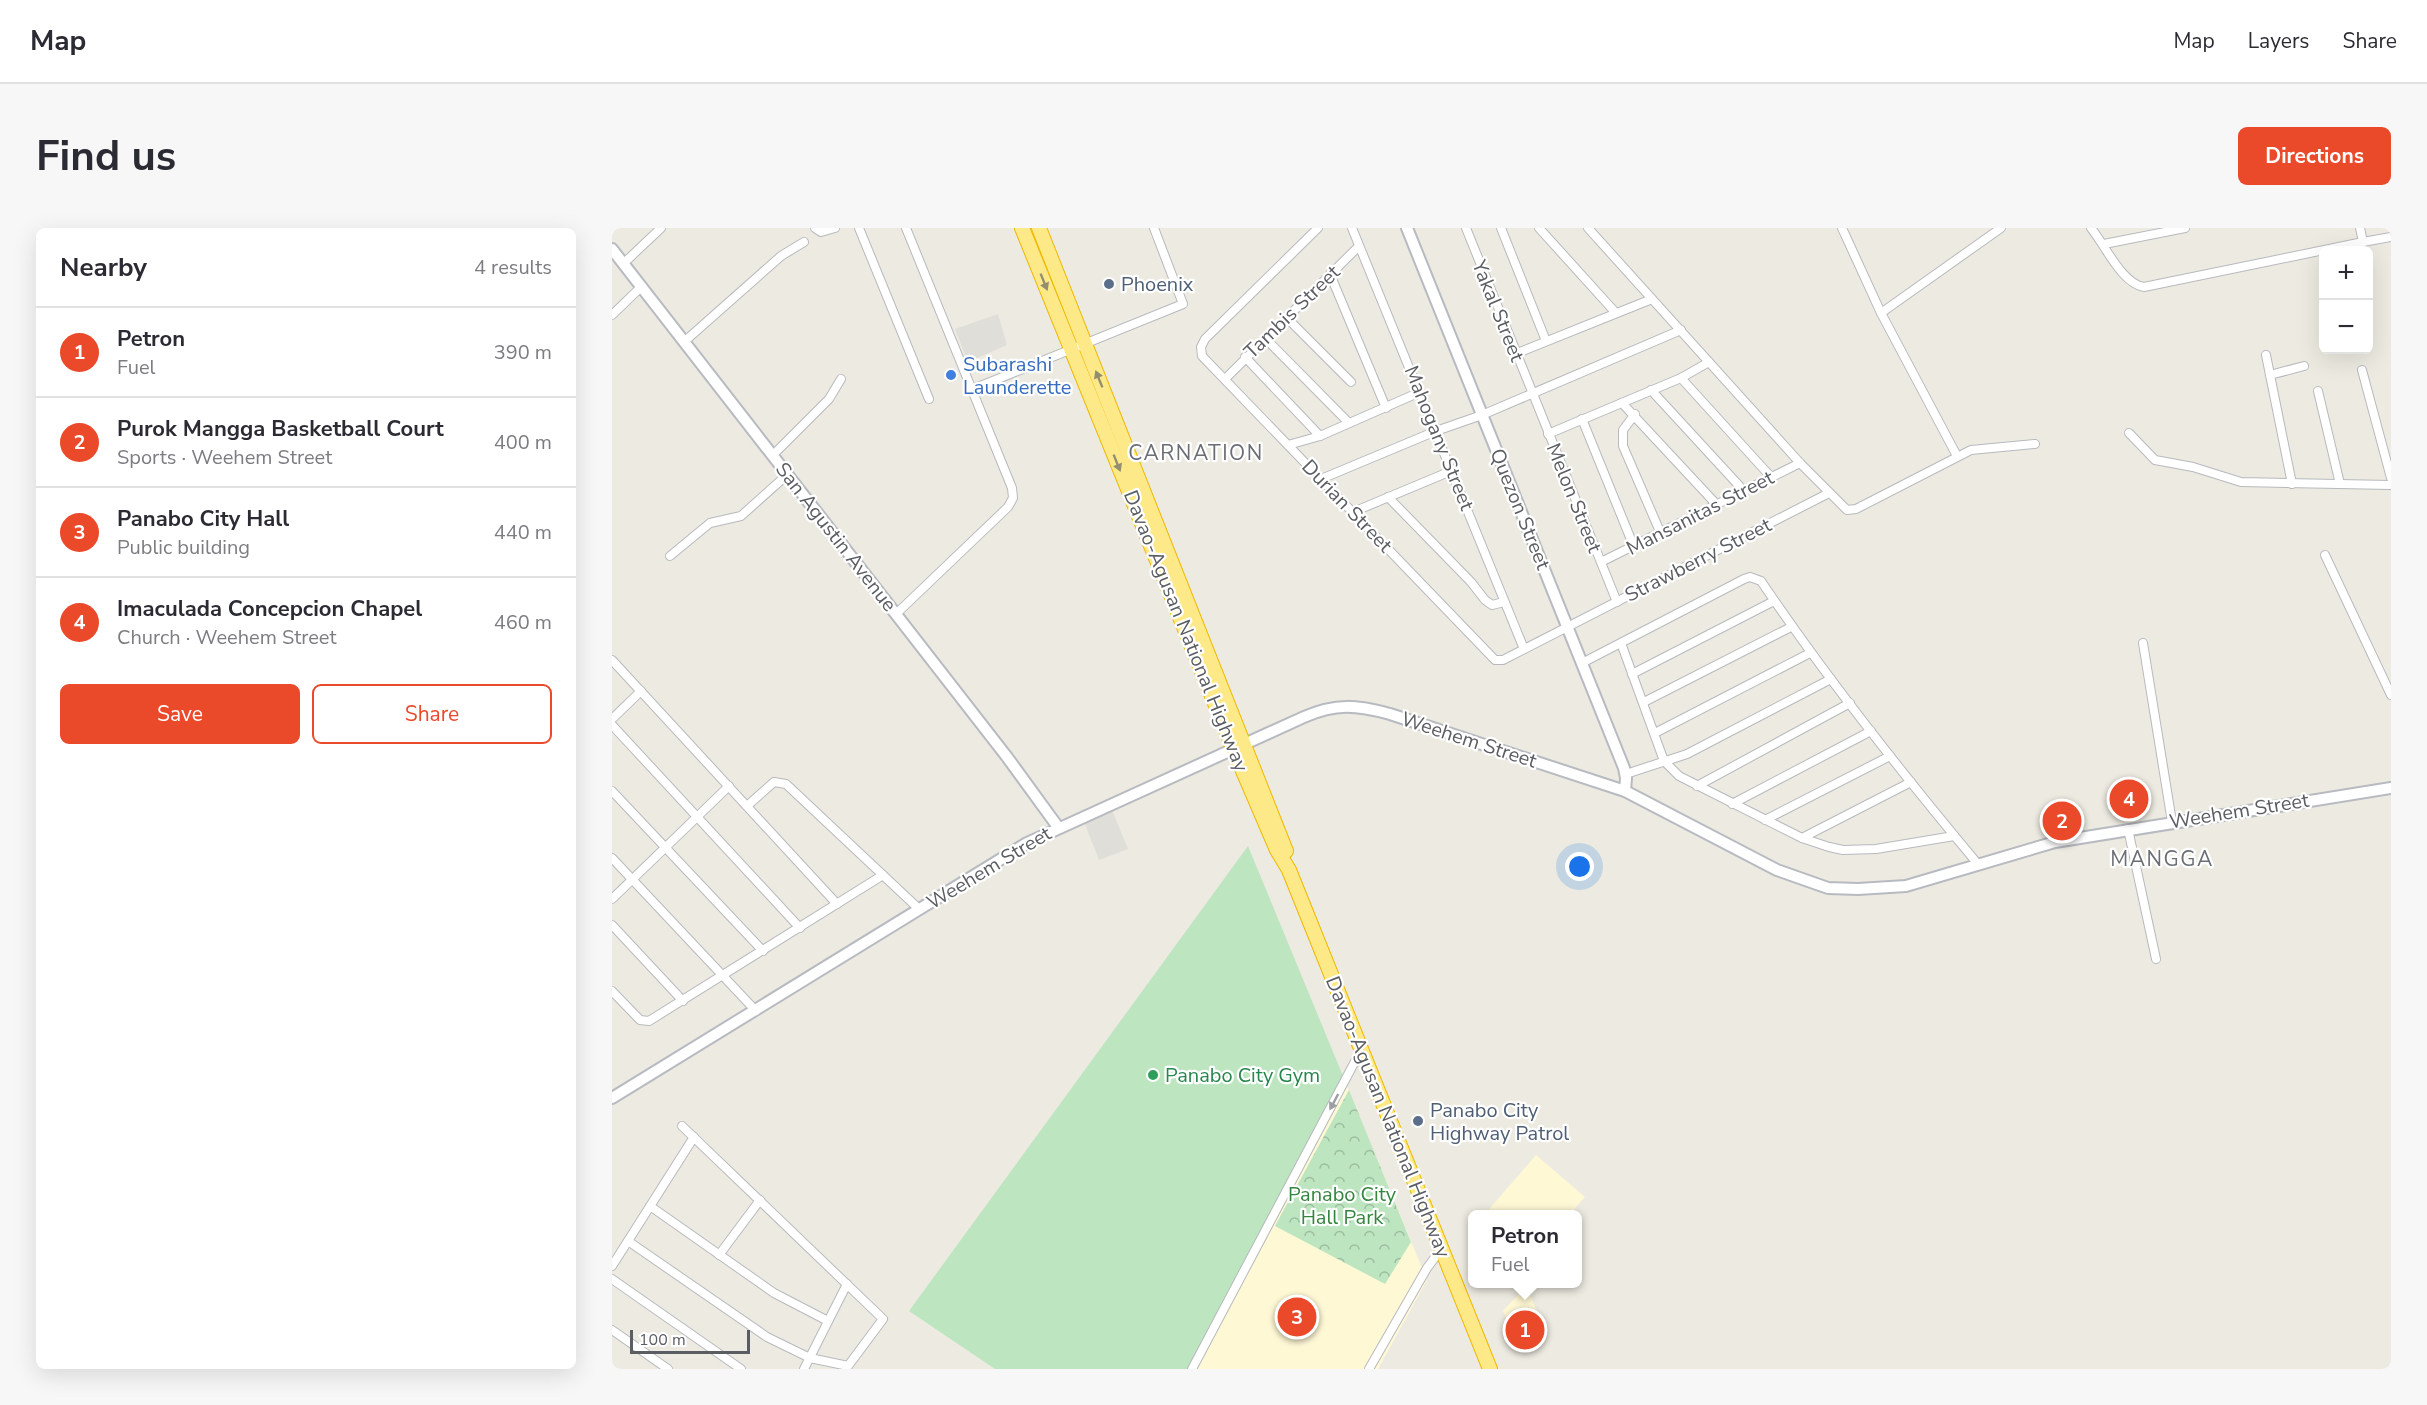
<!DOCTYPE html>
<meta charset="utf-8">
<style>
:root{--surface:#fff;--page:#f7f7f7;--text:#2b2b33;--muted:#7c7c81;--line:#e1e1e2;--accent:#ea492a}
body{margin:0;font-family:"Nunito Sans",sans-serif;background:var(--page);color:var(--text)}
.controls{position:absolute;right:18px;top:18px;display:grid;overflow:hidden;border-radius:9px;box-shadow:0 6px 24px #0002}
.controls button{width:54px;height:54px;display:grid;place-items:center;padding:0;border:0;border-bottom:2px solid var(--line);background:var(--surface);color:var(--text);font:30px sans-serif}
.scale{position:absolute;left:18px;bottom:15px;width:120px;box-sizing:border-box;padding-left:6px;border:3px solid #5a5d62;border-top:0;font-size:16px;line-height:21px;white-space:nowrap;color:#5a5d62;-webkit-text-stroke:4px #fff;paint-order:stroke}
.you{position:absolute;left:968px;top:639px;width:21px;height:21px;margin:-15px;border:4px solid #fff;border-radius:50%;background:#1a73e8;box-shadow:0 0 0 9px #1a73e833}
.badge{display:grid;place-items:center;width:39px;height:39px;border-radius:50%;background:var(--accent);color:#fff;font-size:20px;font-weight:700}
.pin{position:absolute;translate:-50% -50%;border:3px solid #fff;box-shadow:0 2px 6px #0006}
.popup{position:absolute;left:856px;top:982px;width:114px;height:78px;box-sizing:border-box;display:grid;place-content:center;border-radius:9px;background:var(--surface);filter:drop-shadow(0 2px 4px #0005);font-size:20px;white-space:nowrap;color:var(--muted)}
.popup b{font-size:22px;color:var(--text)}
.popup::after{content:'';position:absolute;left:50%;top:100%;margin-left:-12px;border:12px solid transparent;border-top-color:var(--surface)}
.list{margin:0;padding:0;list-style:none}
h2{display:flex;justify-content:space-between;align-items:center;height:78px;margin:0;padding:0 24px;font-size:26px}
h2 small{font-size:20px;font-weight:400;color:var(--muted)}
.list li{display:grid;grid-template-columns:39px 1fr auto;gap:18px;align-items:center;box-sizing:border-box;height:90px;padding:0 24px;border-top:2px solid var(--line)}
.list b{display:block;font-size:22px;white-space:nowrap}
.list p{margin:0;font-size:20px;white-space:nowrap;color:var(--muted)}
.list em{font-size:20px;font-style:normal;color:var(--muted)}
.actions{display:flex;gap:12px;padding:18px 24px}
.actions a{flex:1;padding:14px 0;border:2px solid var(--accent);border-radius:9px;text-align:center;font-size:21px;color:var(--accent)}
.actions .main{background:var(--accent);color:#fff}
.map{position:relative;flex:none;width:1779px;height:1141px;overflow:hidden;border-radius:9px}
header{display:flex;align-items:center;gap:36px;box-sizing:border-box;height:84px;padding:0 30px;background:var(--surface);border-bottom:2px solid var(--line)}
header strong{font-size:28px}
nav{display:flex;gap:33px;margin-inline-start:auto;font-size:21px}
.intro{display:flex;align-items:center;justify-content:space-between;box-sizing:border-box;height:144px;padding:0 36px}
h1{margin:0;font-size:42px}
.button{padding:15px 27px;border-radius:9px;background:var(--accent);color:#fff;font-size:21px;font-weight:700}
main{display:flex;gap:36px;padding:0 36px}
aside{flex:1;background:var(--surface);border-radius:9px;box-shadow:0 6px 24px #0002}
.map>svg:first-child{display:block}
.commercial{fill:#fef8d5}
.industrial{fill:#e0ded9}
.green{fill:#bde5c0}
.forest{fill:url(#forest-crowns)}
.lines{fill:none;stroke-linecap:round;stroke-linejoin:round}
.street-casing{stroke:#b7b9be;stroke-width:10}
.secondary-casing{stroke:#b7bac0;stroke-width:14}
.highway-casing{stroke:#eeb800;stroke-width:16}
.street{stroke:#fff;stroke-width:8}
.secondary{stroke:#fff;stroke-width:10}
.highway{stroke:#fde987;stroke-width:14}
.oneway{fill:#938e6f}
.oneway2{fill:#9c9ea1}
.service-dot{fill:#5c6f8a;stroke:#fff;stroke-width:2}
.shop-dot{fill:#3f7fe0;stroke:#fff;stroke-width:2}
.leisure-dot{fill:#2e9e5b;stroke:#fff;stroke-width:2}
.labels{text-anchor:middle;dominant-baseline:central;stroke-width:4.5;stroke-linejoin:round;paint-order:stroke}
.service-label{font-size:20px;fill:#4e5e75;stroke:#fff;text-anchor:start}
.street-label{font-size:20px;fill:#5a5d62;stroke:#fff}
.shop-label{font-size:20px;fill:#366cbe;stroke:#fff;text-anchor:start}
.leisure-label{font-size:20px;fill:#27864d;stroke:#fff;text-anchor:start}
.park-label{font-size:20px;fill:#34863f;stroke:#fff}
.neighbourhood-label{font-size:21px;letter-spacing:1.5px;fill:#6b6e74;stroke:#fff}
</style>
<header>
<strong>Map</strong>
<nav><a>Map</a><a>Layers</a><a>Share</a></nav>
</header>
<div class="intro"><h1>Find us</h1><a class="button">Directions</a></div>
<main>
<aside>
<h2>Nearby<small>4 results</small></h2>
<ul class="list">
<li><span class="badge">1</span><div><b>Petron</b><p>Fuel</p></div><em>390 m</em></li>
<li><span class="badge">2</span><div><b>Purok Mangga Basketball Court</b><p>Sports · Weehem Street</p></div><em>400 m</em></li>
<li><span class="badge">3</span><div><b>Panabo City Hall</b><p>Public building</p></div><em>440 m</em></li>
<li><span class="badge">4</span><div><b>Imaculada Concepcion Chapel</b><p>Church · Weehem Street</p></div><em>460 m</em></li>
</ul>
<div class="actions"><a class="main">Save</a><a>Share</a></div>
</aside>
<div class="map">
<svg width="1779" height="1141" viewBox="0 0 1779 1141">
<defs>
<pattern id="forest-crowns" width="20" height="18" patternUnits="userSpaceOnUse" patternTransform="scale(1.5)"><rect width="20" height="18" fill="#bde5c0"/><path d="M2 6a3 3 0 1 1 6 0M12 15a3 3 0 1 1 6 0" fill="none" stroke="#9dbd9f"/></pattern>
</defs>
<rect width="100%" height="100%" fill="#edebe1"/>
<g class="commercial">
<path d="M 731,848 L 815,1052 L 766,1141 L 576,1141 Z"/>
<path d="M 924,927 L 973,969 L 958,986 L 873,986 Z"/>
<path d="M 914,1058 L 933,1102 L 904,1115 L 891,1083 Z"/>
</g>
<g class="industrial">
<path d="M 386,86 L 395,117 L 356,134 L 343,101 Z"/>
<path d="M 500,582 L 516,621 L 487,632 L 472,594 Z"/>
</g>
<g class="green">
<path d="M 1466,580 L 1471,598 L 1434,606 L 1430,587 Z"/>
<path d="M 636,618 L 731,848 L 576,1141 L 383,1141 L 297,1083 Z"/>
</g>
<path class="forest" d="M 737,862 L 799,1014 L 773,1056 L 663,998 Z"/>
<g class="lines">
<defs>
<g id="street">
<path d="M 203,0 L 209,4 L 223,0"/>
<path d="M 247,0 L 317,171"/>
<path d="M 706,0 L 593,111 L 589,119 L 590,128 L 883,432 L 891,432 L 1217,265"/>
<path d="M 740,0 L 912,421"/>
<path d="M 854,0 L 1005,374"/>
<path d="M 889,0 L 934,113"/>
<path d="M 927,0 L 1003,84"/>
<path d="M 976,0 L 1188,235 L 1235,282 L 1244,281 L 1359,222 L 1423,216"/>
<path d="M 1230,0 L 1269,85 L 1345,228"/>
<path d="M 1479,0 C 1493,17 1510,56 1532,59 L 1751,14"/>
<path d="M 1748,0 L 1751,14 L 1779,9"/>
<path d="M 1492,16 L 1573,0"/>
<path d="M 12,35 L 49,0"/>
<path d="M 718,46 L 774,180"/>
<path d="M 1269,85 L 1389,0"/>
<path d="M 0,87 L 30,58"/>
<path d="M 674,89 L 739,154"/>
<path d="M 653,110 L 737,195"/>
<path d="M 73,113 L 169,28 L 192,14"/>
<path d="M 903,126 L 1040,71"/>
<path d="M 1654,127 L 1680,256"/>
<path d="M 633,129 L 708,208"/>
<path d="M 1750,142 L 1779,250"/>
<path d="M 1658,147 L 1692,138"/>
<path d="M 1069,150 L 1159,249"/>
<path d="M 613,151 L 747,18"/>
<path d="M 361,161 L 571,76 L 542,0"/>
<path d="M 1039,162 L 1132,263"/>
<path d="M 1706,163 L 1728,256"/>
<path d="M 1010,175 L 1105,277"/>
<path d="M 1023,186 L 1011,202 L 1011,218 L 1049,306"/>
<path d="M 970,191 L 1022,319"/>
<path d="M 1517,205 L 1543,232 L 1581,239 L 1629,254 L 1779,257"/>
<path d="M 936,206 L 1069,150 L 1097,134"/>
<path d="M 676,217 L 708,208 L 808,164"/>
<path d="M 161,227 L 217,171 L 229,151"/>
<path d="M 709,251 L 824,203 L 870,187 L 1069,102"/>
<path d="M 776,269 L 859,354 L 873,372 L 880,377 L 892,374"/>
<path d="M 741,284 L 839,243"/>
<path d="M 1713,327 L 1779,467"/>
<path d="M 58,328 L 98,295 L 129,288 L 176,246"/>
<path d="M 989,334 L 1188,235"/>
<path d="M 284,386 L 396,279 L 401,270 L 400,260 L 294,0"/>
<path d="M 1009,415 L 1052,533 L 1067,548 L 1190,610 L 1217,619 L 1231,622 L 1264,621 L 1342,608"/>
<path d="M 1531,415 L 1560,594"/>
<path d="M 0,432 L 225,676"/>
<path d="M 970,435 L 1132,351 L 1138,349 L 1149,353 C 1215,451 1289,544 1365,635"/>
<path d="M 1020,446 L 1162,373"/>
<path d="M 1032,474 L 1179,399"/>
<path d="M 0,491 L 29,463"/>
<path d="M 0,497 L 188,700"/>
<path d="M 1043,505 L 1198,425"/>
<path d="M 1014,546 L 1075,526 L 1219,451"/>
<path d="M 1085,558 L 1238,475"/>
<path d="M 0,563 L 151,723"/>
<path d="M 1120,576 L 1259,503"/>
<path d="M 135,578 L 162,554 L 174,556 L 307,681"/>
<path d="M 1153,592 L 1278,528"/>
<path d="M 1516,601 L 1544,731"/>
<path d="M 1190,610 L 1299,554"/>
<path d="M 0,630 L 144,783"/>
<path d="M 0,671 L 117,558"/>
<path d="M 0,697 L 71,773"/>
<path d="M 0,763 L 28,792 L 37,793 L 271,647"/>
<path d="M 38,978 L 162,1065 L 216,1093"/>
<path d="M 16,1013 L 155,1109 L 198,1130 L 236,1138 L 271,1091 L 70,898"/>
<path d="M 107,1027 L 148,972"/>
<path d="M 0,1038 L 82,909"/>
<path d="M 0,1051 L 129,1141"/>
<path d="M 0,1102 L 56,1141"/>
<path d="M 192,1141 L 235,1056"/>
<path d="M 580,1141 L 749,822"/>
<path d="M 757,1141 L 815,1040 L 830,1020"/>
</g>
<g id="secondary">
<path d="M 795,0 L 1012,540 L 1014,550 L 1013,563"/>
<path d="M 0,21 L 395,529 L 446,599"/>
<path d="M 0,870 L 415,615 L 692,489 C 724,475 744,477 778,486 L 1013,563 L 1165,642 L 1216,660 L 1246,661 L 1294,658 L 1443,614 L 1779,560"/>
</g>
<g id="highway">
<path d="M 410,0 L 622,522 L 665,622 L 677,642 L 878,1141"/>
<path d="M 427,0 L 674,623"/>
</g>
</defs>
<use href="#street" class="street-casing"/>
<use href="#secondary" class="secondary-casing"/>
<use href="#highway" class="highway-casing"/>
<use href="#street" class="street"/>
<use href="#secondary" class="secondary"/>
<use href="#highway" class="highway"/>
</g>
<defs><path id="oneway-solid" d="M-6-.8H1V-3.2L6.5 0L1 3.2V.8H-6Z" transform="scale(1.5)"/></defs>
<g class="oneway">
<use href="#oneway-solid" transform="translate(432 54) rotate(68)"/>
<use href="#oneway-solid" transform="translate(487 151) rotate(-112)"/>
<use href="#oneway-solid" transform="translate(505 235) rotate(68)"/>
</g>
<use class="oneway2" href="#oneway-solid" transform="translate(722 874) rotate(118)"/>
<g class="service-dot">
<circle cx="497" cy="56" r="6"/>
<circle cx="806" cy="893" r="6"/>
</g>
<circle class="shop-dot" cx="339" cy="147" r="6"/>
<circle class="leisure-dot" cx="541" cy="847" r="6"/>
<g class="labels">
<g class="service-label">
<text x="509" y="56">Phoenix</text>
<text x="818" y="882">Panabo City<tspan x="818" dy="23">Highway Patrol</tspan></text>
</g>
<g class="street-label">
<text transform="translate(886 83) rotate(68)">Yakal Street</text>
<text transform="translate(680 84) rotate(-44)">Tambis Street</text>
<text transform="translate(827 210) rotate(68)">Mahogany Street</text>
<text transform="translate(962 270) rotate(68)">Melon Street</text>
<text transform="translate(735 278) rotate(46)">Durian Street</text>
<text transform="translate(908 281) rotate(68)">Quezon Street</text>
<text transform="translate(1088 285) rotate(-27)">Mansanitas Street</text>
<text transform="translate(224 309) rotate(52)">San Agustin Avenue</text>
<text transform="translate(1086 332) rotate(-27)">Strawberry Street</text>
<text transform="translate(574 403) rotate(68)">Davao-Agusan National Highway</text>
<text transform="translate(857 512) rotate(18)">Weehem Street</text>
<text transform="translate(1627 583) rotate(-9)">Weehem Street</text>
<text transform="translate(377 640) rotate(-31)">Weehem Street</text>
<text transform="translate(776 889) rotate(68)">Davao-Agusan National Highway</text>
</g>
<g class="shop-label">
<text x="351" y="136">Subarashi<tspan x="351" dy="23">Launderette</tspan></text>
</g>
<g class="leisure-label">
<text x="553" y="847">Panabo City Gym</text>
</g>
<g class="park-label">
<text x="730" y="966">Panabo City<tspan x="730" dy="23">Hall Park</tspan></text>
</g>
<g class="neighbourhood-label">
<text x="584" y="225">CARNATION</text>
<text x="1550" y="631">MANGGA</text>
</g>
</g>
</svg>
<div class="controls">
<button>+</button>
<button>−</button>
</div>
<div class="scale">100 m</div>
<div class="you"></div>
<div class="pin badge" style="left:913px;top:1102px">1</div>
<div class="popup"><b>Petron</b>Fuel</div>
<div class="pin badge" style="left:1450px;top:593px">2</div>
<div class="pin badge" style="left:685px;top:1089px">3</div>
<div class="pin badge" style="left:1517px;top:571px">4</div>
</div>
</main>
